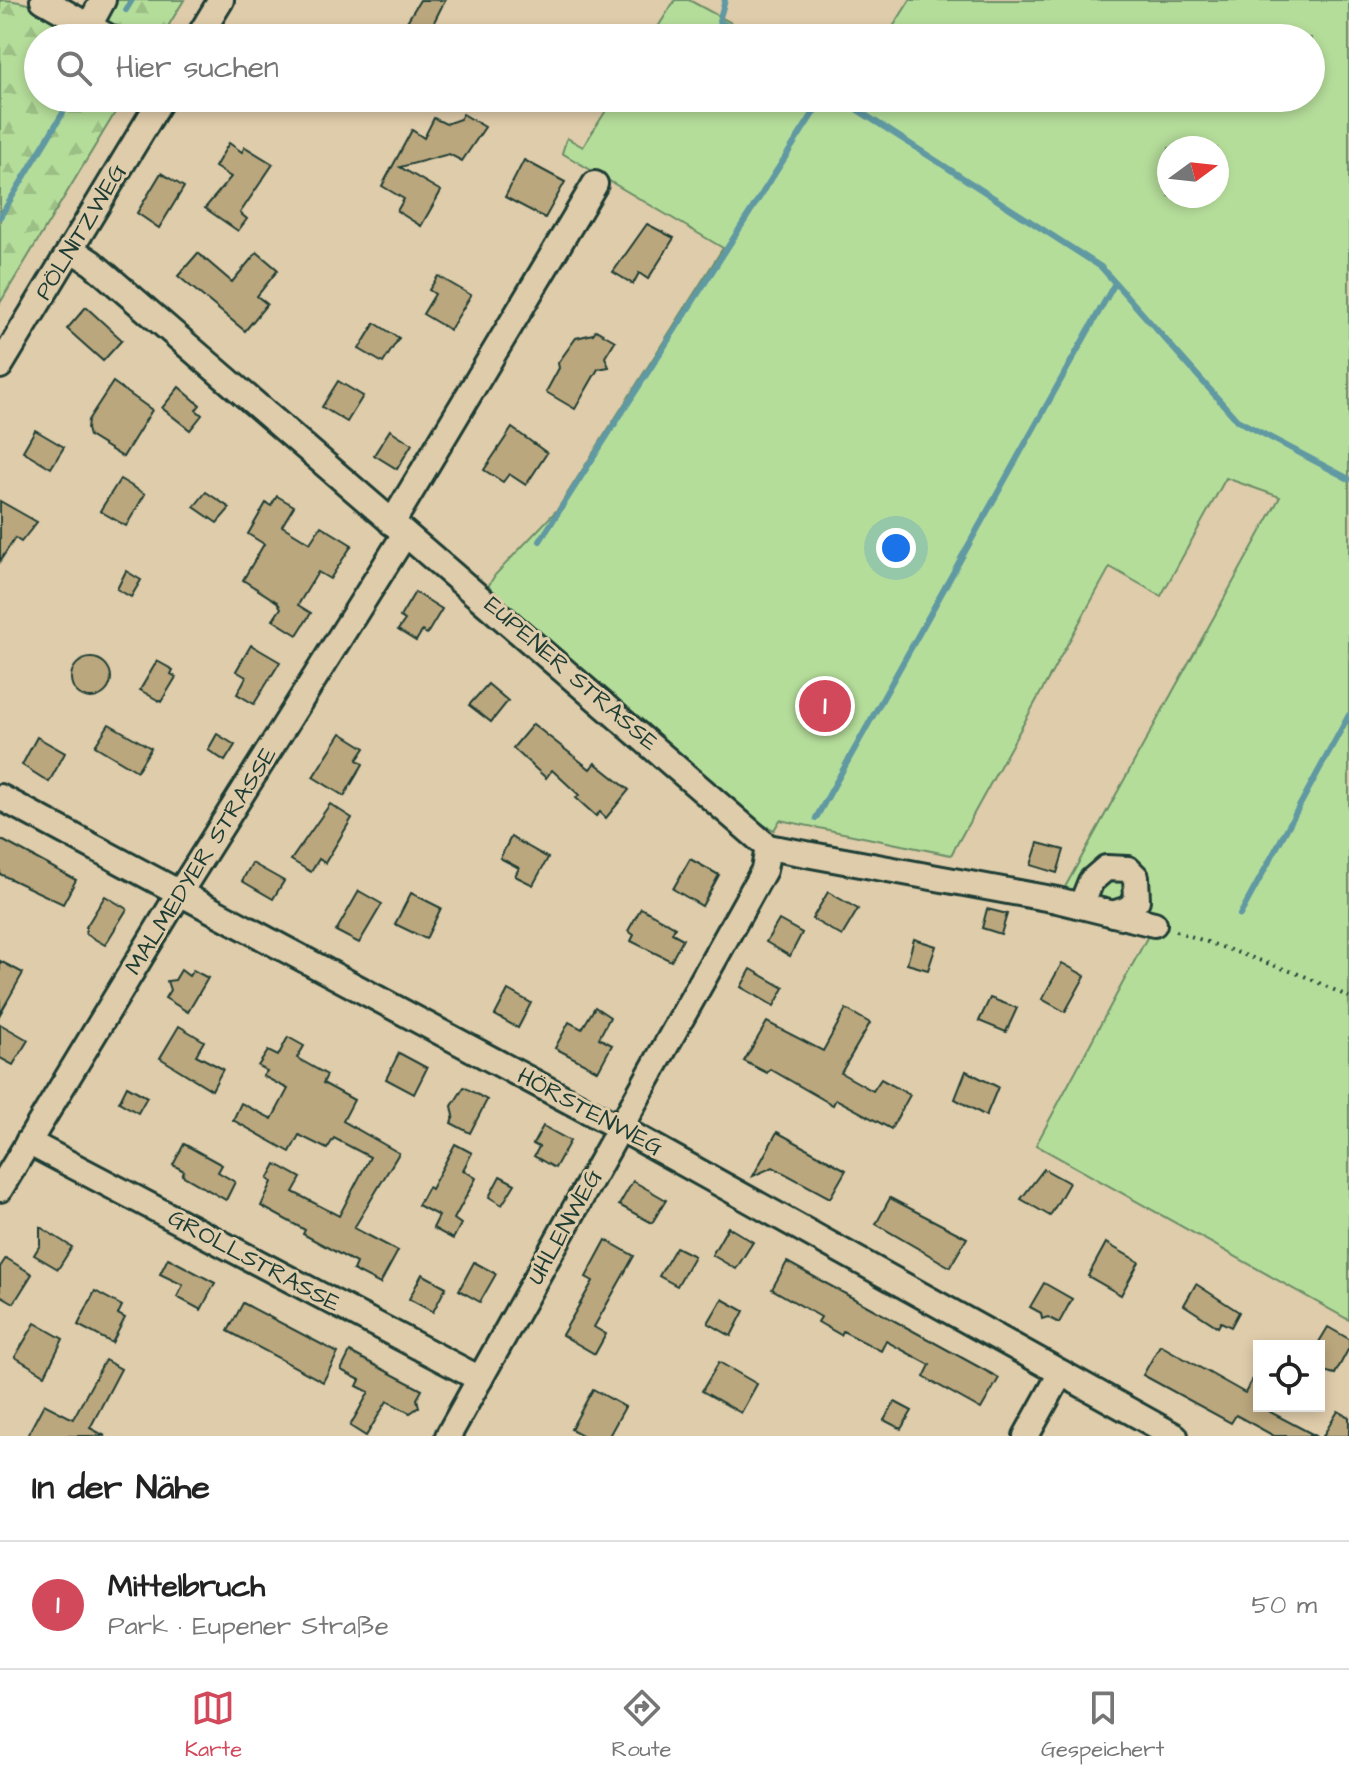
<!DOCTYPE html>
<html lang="de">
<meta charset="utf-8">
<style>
:root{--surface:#fff;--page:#f6f6f6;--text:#222;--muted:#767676;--line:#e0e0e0;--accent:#d1495b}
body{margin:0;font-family:"Architects Daughter",sans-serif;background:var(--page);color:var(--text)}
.controls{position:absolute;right:24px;bottom:24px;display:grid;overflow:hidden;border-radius:0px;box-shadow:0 4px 12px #0003}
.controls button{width:72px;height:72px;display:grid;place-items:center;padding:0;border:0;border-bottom:2px solid var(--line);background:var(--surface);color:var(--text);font:40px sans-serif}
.compass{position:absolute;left:1157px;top:136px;width:72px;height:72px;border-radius:50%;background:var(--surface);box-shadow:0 4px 12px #0003;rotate:75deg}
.you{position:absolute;left:896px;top:548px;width:28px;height:28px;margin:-20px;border:6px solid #fff;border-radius:50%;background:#1a73e8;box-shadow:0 0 0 12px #1a73e833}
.badge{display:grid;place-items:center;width:52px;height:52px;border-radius:50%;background:var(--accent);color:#fff;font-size:26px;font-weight:700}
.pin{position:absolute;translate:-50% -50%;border:4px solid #fff;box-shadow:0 2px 8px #0006}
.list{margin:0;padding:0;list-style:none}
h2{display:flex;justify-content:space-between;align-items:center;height:104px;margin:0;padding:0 32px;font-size:34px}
h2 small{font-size:26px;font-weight:400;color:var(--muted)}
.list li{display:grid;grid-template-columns:52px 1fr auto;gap:24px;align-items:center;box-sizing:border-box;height:128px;padding:0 32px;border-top:2px solid var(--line)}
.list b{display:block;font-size:30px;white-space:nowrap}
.list p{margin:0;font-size:26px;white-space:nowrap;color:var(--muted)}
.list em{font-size:26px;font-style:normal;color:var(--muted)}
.icon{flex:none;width:44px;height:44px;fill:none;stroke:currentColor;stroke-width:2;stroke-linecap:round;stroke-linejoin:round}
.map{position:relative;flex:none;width:1349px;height:1436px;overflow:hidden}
.search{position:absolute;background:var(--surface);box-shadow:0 4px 12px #0003;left:24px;right:24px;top:24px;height:88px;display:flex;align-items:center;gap:20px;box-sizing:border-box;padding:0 28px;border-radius:44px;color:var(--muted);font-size:30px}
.sheet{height:232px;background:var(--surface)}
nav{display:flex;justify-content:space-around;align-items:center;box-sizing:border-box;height:112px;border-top:2px solid var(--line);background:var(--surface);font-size:22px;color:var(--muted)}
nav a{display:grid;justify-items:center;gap:4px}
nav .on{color:var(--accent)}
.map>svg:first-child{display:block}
.forest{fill:url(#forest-firs);stroke:#6a8d67;stroke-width:2}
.green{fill:#b5dd9a;stroke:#6a8d67;stroke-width:2;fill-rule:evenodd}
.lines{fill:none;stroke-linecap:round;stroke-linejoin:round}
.stream{stroke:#6099a2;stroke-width:6}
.building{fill:#bba77d;stroke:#1f3d34;stroke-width:2}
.minor-casing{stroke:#1f3d34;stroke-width:30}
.path{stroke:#1f3d34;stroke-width:4;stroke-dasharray:2 6;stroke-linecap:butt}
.minor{stroke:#dfccaa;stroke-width:24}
.labels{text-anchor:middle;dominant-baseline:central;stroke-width:6;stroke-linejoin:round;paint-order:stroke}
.street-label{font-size:24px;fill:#1f3d34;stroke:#dfccaa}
</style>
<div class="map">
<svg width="1349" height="1436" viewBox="0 0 1349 1436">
<defs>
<pattern id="forest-firs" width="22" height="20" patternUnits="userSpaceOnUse" patternTransform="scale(2)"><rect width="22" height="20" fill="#b5dd9a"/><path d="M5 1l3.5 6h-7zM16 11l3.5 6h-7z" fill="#9bbf85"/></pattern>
</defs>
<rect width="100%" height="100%" fill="#dfccaa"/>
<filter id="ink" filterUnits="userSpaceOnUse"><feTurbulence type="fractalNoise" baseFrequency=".0125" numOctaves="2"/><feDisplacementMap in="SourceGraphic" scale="16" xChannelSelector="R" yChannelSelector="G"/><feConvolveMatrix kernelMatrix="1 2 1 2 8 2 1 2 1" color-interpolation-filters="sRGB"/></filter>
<g filter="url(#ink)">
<g class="forest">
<path d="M 0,0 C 37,0 63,20 95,38 L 38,38 L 38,98 L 124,98 L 0,303 Z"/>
<path d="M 112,0 L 184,0 L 161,38 L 126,38 L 99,22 Z"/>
</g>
<g class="green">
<path d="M 675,0 L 689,0 L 759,38 L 651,38 Z"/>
<path d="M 910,0 L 1349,0 L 1349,1320 L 1036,1145 L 1158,917 L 1064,889 L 1280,497 L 1226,478 L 1161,596 L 1110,567 L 951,855 L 780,820 L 774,830 L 747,817 L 483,595 L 495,575 L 557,510 L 723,248 L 562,153 L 567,138 L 583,147 L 614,98 L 1311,98 L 1311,38 L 886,38 ZM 1169,148 L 1217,148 L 1217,196 L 1169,196 Z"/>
</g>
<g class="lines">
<g class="stream">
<path d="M 725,0 L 719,21 L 746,38"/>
<path d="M 126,10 L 132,0"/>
<path d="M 839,98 L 1101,267 L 1237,420 L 1349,479"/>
<path d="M 0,217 L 72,98"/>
<path d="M 540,541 L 823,98"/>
<path d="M 816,818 L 1115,283"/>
<path d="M 1240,915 L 1349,715"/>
</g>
</g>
<g class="building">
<path d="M 420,0 L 445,0 L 426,38 L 397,38 Z"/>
<path d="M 463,114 L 485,127 L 462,161 L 449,154 L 400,167 L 441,191 L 421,226 L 397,211 L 404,199 L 382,186 L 412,130 L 424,138 L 434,118 L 446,124 L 460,119 Z"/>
<path d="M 229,143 L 242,152 L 245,147 L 273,164 L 240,213 L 247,219 L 238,231 L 205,208 L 231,177 L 215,167 Z"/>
<path d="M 524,160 L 565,182 L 545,218 L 505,197 Z"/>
<path d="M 161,173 L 184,187 L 159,228 L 137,213 Z"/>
<path d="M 647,224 L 674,238 L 648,279 L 639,273 L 633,284 L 613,272 Z"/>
<path d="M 257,252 L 278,270 L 257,296 L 267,304 L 245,331 L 178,276 L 198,253 L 232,282 Z"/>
<path d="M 438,276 L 471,295 L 450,330 L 423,314 L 435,294 L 429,290 Z"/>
<path d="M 86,307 L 122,340 L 103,361 L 67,329 Z"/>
<path d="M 375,323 L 399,338 L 383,363 L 359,349 Z"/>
<path d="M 596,330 L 615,341 L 605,357 L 609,367 L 598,369 L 575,409 L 546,392 L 559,368 L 558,363 L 576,338 L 593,334 Z"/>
<path d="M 338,381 L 363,396 L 347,422 L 322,407 Z"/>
<path d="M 113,382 L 152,410 L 123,457 L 89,436 L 87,429 L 88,420 Z"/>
<path d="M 179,387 L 200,405 L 196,410 L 202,415 L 190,430 L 162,408 Z"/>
<path d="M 512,428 L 547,453 L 526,485 L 509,474 L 503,482 L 484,470 Z"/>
<path d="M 35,430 L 64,447 L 51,468 L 23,451 Z"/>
<path d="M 390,430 L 412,444 L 397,469 L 374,455 Z"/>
<path d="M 120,479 L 145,494 L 126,526 L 100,511 Z"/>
<path d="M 206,492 L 230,508 L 217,523 L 194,507 Z"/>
<path d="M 277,496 L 294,506 L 282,526 L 310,543 L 321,526 L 352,545 L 330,579 L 318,572 L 298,605 L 311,613 L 297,635 L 273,620 L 281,608 L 277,602 L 243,580 L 264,544 L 248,534 L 266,503 L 271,506 Z"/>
<path d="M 0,501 L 37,522 L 21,542 L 15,538 L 0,561 Z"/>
<path d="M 126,571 L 141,580 L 131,597 L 117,589 Z"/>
<path d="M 415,592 L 442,609 L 427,634 L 422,631 L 416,641 L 398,630 L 405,620 L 400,617 Z"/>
<path d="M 251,645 L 280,662 L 254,704 L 237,694 L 246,677 L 236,671 Z"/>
<circle cx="91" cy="678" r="20"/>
<path d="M 157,661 L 173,670 L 171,674 L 176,677 L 161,702 L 140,690 Z"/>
<path d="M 488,684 L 508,701 L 491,722 L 469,705 Z"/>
<path d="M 109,724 L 151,748 L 137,771 L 95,746 Z"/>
<path d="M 533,724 L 590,769 L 595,763 L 629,790 L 606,818 L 600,812 L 596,816 L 576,798 L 579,795 L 552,770 L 546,778 L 513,748 Z"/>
<path d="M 341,733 L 365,748 L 357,760 L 363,764 L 344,796 L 313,777 Z"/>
<path d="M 217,734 L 235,745 L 225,761 L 208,750 Z"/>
<path d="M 37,737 L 65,753 L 49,782 L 22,765 Z"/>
<path d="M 330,804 L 352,818 L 325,863 L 319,859 L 311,872 L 291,860 Z"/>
<path d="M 511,837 L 548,858 L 533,885 L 515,876 L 519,868 L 500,858 Z"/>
<path d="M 0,839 L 76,880 L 63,904 L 0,874 Z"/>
<path d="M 1038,843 L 1064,850 L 1057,873 L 1031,865 Z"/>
<path d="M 690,859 L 719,875 L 702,906 L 673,889 Z"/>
<path d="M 252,863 L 284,881 L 273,899 L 242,881 Z"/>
<path d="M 359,891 L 382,904 L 359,943 L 336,931 Z"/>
<path d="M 828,892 L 858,909 L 842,936 L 812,919 Z"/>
<path d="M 411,893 L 441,908 L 426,939 L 395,924 Z"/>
<path d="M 105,896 L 127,909 L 105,945 L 86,934 L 86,927 Z"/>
<path d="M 641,908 L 675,927 L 672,933 L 683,939 L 671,961 L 631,941 L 634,935 L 628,931 Z"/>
<path d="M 987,909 L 1007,914 L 1001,934 L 982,928 Z"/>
<path d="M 779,920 L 802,933 L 790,956 L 766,942 Z"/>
<path d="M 914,939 L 936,946 L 928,970 L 907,964 Z"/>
<path d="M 0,961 L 23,973 L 0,1014 Z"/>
<path d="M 1062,963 L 1085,976 L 1065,1012 L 1042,999 Z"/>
<path d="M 751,969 L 784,988 L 774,1006 L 741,987 Z"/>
<path d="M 181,970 L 189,976 L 193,970 L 208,978 L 188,1012 L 165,998 L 170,990 L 167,981 L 175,980 Z"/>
<path d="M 508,990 L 531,1003 L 518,1028 L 495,1015 Z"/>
<path d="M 990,998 L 1017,1008 L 1006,1032 L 979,1021 Z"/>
<path d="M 595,1007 L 610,1017 L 599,1038 L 612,1045 L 598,1071 L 555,1048 L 569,1022 L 582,1029 Z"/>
<path d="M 846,1009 L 870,1023 L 841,1073 L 873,1091 L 881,1079 L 910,1095 L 891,1129 L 836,1099 L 833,1105 L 770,1069 L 767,1073 L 744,1061 L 767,1022 L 823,1051 Z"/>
<path d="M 0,1024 L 28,1040 L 13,1065 L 0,1058 Z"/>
<path d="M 179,1026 L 204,1041 L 196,1055 L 223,1069 L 212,1090 L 160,1058 Z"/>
<path d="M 288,1037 L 304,1046 L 297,1058 L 327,1075 L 323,1083 L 354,1100 L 343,1121 L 399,1153 L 354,1228 L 398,1251 L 380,1284 L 353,1270 L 356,1263 L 303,1234 L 305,1230 L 261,1206 L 272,1182 L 268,1179 L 276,1164 L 301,1178 L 293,1192 L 339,1216 L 370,1157 L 334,1138 L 327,1149 L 299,1135 L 290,1152 L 233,1120 L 241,1103 L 272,1119 L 288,1089 L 263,1076 L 267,1071 L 258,1066 L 268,1051 L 278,1056 Z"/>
<path d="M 399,1053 L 427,1068 L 414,1094 L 386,1079 Z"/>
<path d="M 966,1071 L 998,1087 L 986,1116 L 955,1099 Z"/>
<path d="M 127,1086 L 147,1097 L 138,1113 L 119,1102 Z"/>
<path d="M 464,1087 L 487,1100 L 470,1133 L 451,1123 L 454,1116 L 452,1106 Z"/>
<path d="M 543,1126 L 570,1141 L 555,1168 L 534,1156 L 539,1147 L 533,1144 Z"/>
<path d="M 777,1132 L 846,1170 L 830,1198 L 773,1167 L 753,1176 Z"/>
<path d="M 184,1144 L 222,1165 L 218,1172 L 235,1182 L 226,1200 L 182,1175 L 184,1171 L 173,1165 Z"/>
<path d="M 455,1144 L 472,1153 L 463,1170 L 476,1178 L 454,1219 L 461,1224 L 453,1239 L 433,1228 L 439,1216 L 418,1205 L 428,1187 L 431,1189 Z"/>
<path d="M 1044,1169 L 1069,1183 L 1050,1216 L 1021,1199 Z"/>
<path d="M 500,1176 L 515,1184 L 502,1205 L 489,1197 Z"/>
<path d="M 633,1181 L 666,1200 L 652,1223 L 619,1205 Z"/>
<path d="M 890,1198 L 967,1238 L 950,1267 L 876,1224 Z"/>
<path d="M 40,1227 L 72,1247 L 58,1269 L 34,1255 L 40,1245 Z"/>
<path d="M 728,1227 L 753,1242 L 736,1269 L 712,1255 Z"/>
<path d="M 606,1240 L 634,1256 L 594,1327 L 606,1334 L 595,1354 L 562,1335 L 593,1281 L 586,1277 Z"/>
<path d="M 1106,1243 L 1139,1262 L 1121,1295 L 1088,1276 Z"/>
<path d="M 676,1247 L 694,1256 L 677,1286 L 659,1276 Z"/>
<path d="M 6,1258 L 32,1274 L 14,1303 L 0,1295 L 0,1267 Z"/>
<path d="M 168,1258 L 215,1283 L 201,1310 L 177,1297 L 183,1285 L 160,1274 Z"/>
<path d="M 474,1262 L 496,1274 L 480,1302 L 459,1290 Z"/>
<path d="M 787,1262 L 999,1378 L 981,1409 L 924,1377 L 930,1365 L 886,1341 L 881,1351 L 843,1331 L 841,1335 L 818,1322 L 821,1317 L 772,1289 Z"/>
<path d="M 422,1274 L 446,1287 L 433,1312 L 409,1299 Z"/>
<path d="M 1044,1283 L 1072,1299 L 1059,1323 L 1048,1317 L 1042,1319 L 1041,1313 L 1030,1307 Z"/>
<path d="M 1196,1284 L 1239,1312 L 1231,1327 L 1221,1322 L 1218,1327 L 1184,1305 Z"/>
<path d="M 95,1291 L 122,1306 L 118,1314 L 125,1318 L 112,1343 L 78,1325 Z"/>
<path d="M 722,1299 L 744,1311 L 731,1336 L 708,1323 Z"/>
<path d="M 243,1303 L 338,1353 L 323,1382 L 228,1331 Z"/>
<path d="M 35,1323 L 63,1339 L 45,1375 L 15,1357 Z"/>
<path d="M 1328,1327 L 1349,1339 L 1349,1348 L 1335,1374 L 1319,1370 L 1319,1342 Z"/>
<path d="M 1160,1345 L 1245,1393 L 1259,1368 L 1259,1406 L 1316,1436 L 1274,1436 L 1236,1415 L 1231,1423 L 1143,1375 Z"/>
<path d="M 350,1352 L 422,1390 L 417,1399 L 419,1407 L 410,1413 L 387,1401 L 366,1436 L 350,1426 L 369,1392 L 357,1386 L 360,1380 L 341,1370 Z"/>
<path d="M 105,1360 L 121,1369 L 90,1428 L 105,1436 L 27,1436 L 44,1404 L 73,1419 Z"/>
<path d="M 719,1362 L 757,1384 L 741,1413 L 702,1391 Z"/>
<path d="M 593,1389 L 625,1407 L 609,1436 L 584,1436 L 571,1429 Z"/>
<path d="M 895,1402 L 912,1411 L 901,1429 L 884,1420 Z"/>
<path d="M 1338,1411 L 1349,1417 L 1349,1436 L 1323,1436 Z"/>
</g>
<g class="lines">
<defs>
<g id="minor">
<path d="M 43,0 L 110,38"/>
<path d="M 89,26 L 103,0"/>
<path d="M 198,38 L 221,0"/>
<path d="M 71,249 L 92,263 L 768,847 L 1057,900 L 1154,924"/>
<path d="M 0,366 L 162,98"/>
<path d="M 392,523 L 595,184"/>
<path d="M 0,797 L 620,1128 L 1175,1436"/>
<path d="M 1081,906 L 1091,881 L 1106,868 L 1128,869 L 1136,877 L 1137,900 L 1128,909 L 1113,914"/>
<path d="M 28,1142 L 480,1379"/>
<path d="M 0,1189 L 180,892 L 405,534"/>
<path d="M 448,1436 L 764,870 L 768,847"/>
<path d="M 1026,1436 L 1061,1373"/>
</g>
</defs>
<use href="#minor" class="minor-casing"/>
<path class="path" d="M 1176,931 L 1304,976 L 1349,997"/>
<use href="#minor" class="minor"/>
</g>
</g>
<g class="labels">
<g class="street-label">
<text transform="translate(81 232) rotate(-59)">PÖLNITZWEG</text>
<text transform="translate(571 674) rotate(41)">EUPENER STRASSE</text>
<text transform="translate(201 861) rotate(-58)">MALMEDYER STRASSE</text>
<text transform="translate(590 1112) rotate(28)">HÖRSTENWEG</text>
<text transform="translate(565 1227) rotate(-61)">UHLENWEG</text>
<text transform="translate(254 1261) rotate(28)">GROLLSTRASSE</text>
</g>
</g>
</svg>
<div class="controls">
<button><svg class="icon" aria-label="locate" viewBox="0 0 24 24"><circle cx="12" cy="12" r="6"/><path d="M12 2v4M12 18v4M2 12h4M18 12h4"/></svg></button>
</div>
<svg class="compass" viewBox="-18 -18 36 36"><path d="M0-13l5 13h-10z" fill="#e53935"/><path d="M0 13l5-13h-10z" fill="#767676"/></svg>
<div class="you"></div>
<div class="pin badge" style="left:825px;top:706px">1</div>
<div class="search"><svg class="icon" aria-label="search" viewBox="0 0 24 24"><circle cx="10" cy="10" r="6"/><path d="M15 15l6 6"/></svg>Hier suchen</div>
</div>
<section class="sheet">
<h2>In der Nähe<small></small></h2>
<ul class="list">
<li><span class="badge">1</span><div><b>Mittelbruch</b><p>Park · Eupener Straße</p></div><em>50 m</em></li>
</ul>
</section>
<nav>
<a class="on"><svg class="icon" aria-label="map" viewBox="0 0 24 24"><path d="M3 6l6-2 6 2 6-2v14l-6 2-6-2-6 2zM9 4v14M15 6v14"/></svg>Karte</a>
<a><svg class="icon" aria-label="directions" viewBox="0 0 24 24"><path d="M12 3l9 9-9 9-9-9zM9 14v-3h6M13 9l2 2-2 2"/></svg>Route</a>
<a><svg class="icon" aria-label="saved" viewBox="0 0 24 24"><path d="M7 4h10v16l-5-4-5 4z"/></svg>Gespeichert</a>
</nav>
